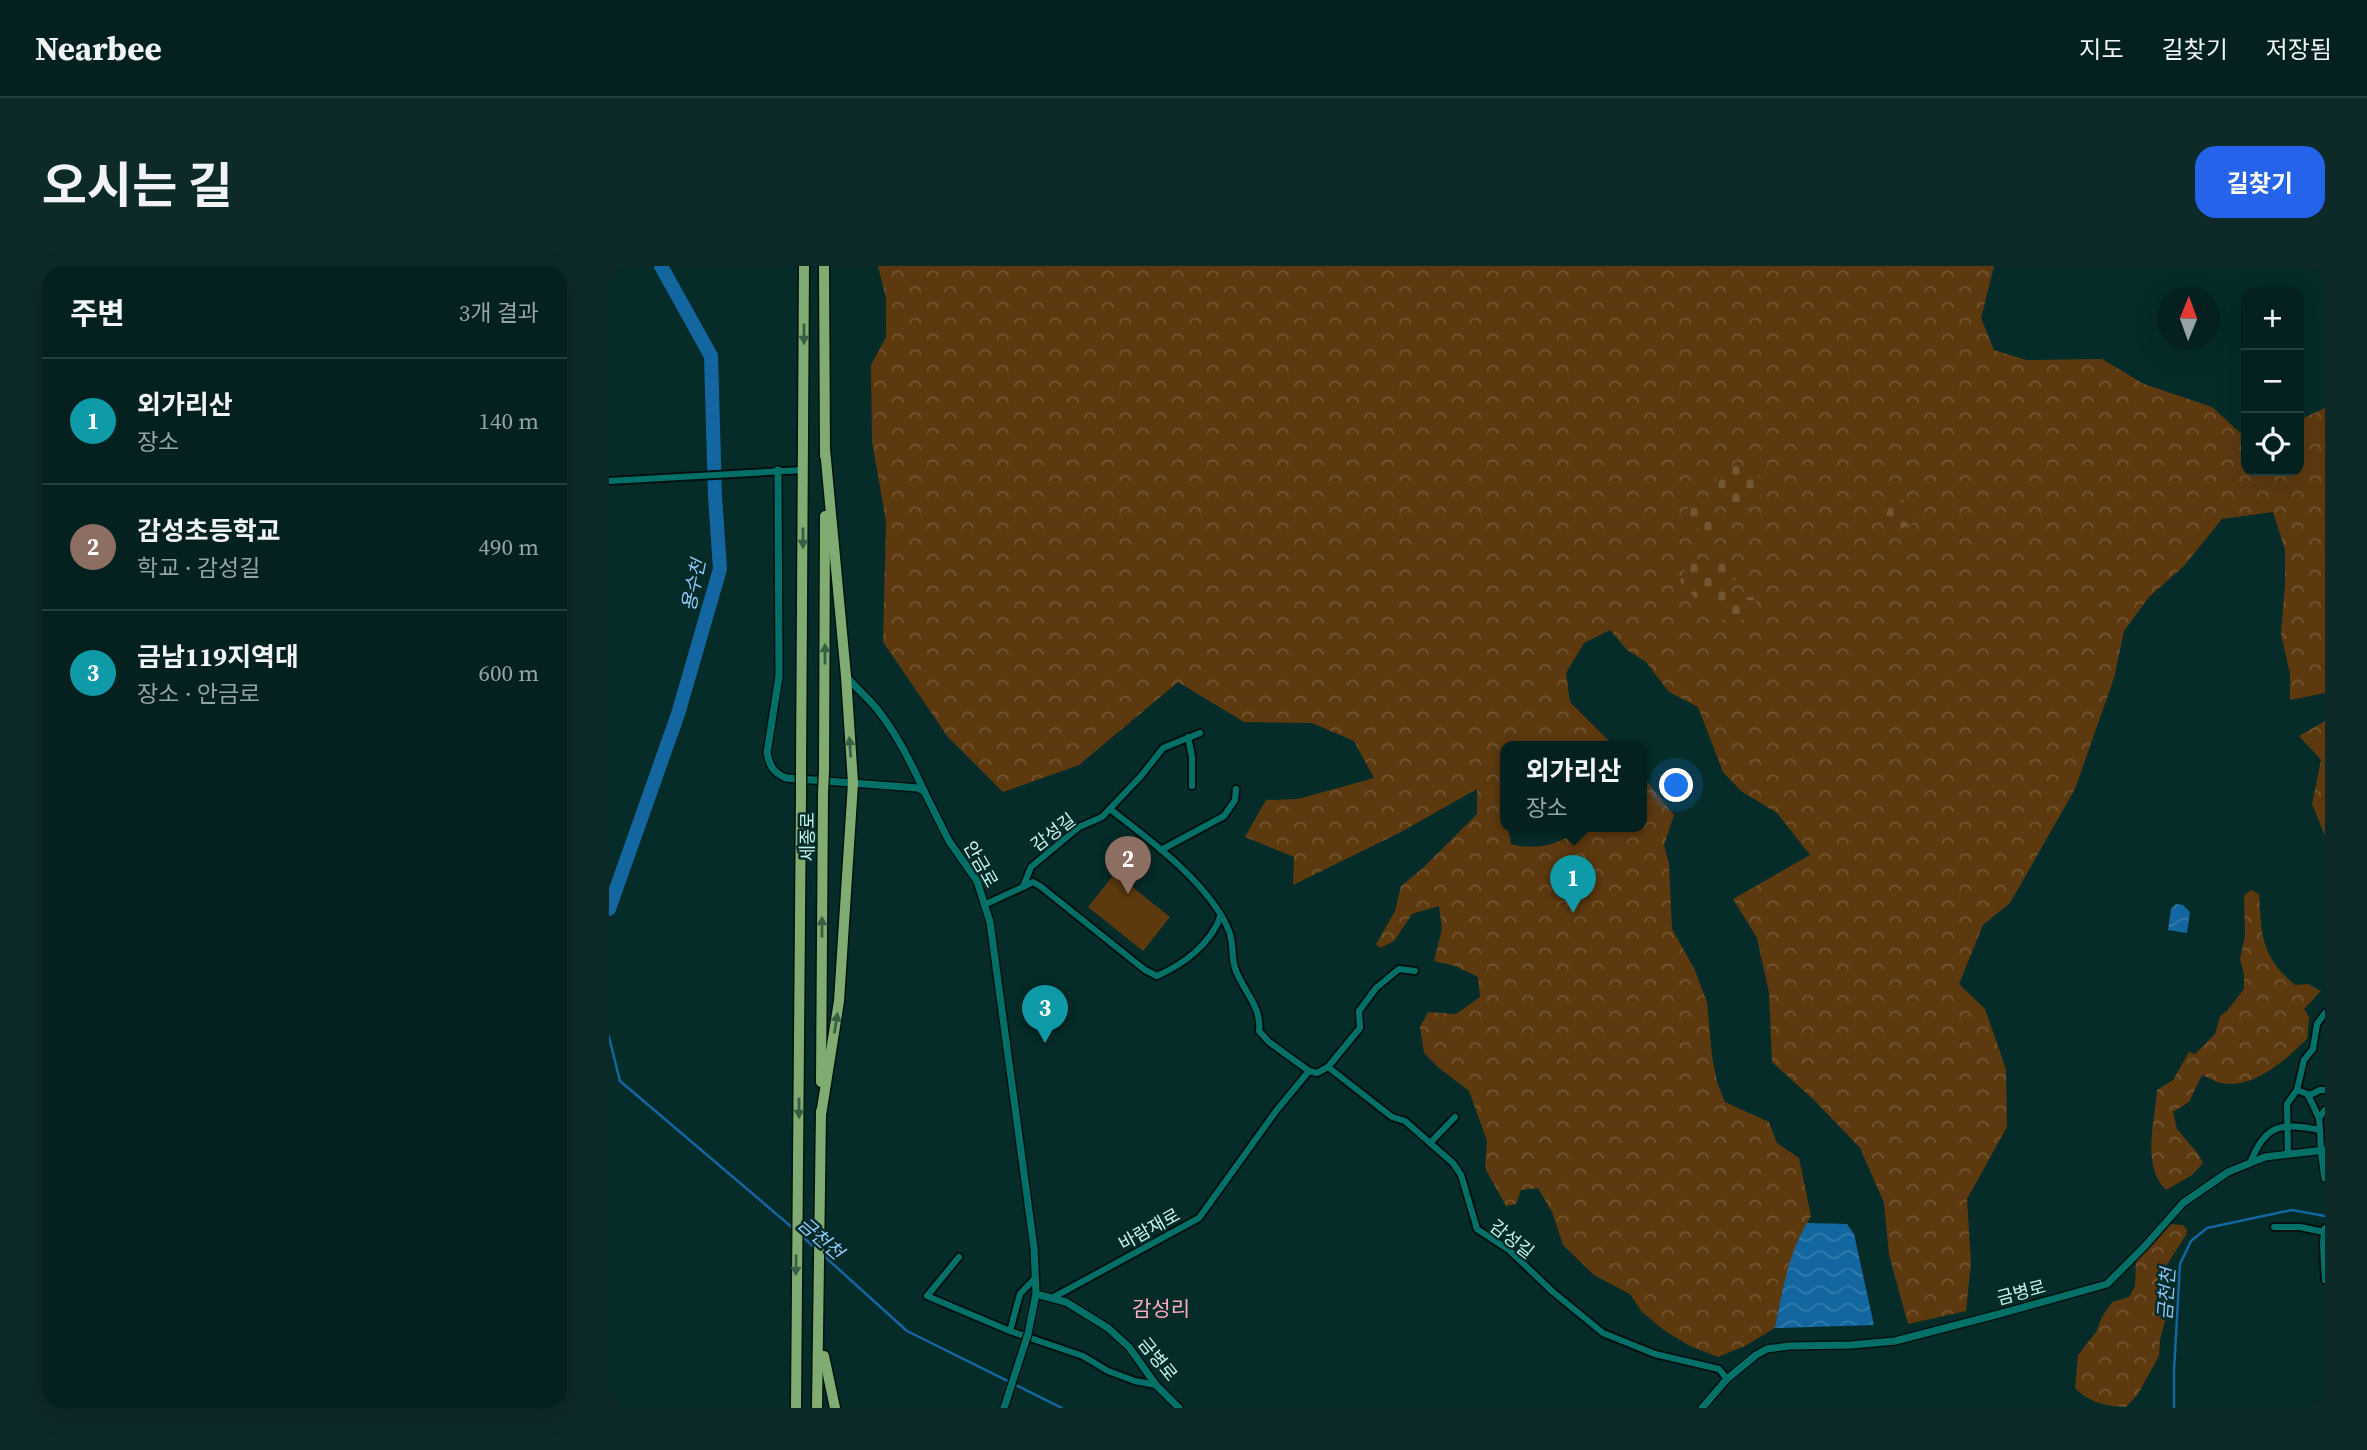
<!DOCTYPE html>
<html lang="ko">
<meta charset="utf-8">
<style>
:root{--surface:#04211f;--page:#0d2928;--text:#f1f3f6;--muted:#97a3a4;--line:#253e3d;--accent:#2563eb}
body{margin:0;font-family:"Source Serif 4","Noto Sans KR",serif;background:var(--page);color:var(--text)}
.controls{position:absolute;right:21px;top:21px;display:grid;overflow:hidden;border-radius:14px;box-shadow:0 7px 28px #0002}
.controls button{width:63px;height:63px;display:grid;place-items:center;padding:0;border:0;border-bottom:2px solid var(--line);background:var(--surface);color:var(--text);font:35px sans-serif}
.compass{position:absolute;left:1548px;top:21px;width:63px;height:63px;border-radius:50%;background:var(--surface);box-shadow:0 7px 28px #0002;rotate:1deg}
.you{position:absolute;left:1068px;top:520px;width:24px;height:24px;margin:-18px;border:5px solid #fff;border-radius:50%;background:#1a73e8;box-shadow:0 0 0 10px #1a73e833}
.badge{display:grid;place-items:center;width:46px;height:46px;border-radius:50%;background:var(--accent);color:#fff;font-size:23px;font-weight:700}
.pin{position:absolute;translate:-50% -58px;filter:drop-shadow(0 2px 4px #0008)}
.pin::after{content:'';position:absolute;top:37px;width:24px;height:21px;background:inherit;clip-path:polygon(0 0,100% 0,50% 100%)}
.popup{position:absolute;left:891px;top:475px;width:147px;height:91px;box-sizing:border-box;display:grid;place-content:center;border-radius:14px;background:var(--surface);filter:drop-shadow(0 2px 5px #0005);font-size:23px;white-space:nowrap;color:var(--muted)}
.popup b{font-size:26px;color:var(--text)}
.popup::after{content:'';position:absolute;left:50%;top:100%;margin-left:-14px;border:14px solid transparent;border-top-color:var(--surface)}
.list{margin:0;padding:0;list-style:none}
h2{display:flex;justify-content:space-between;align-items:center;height:91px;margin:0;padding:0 28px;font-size:30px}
h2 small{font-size:23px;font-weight:400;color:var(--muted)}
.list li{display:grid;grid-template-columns:46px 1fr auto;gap:21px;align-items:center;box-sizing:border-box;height:126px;padding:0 28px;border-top:2px solid var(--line)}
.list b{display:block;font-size:26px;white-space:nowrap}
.list p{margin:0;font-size:23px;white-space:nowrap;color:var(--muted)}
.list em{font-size:23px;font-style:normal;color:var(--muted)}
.icon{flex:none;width:38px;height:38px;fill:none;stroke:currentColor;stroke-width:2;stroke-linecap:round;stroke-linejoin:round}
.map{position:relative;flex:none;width:1716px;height:1142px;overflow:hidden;border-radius:21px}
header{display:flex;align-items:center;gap:42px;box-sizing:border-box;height:98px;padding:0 35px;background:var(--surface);border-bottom:2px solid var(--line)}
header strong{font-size:33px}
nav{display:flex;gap:38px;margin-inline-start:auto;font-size:24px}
.intro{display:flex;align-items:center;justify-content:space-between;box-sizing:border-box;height:168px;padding:0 42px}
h1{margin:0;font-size:49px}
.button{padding:18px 32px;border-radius:21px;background:var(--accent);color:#fff;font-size:24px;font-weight:700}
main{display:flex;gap:42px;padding:0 42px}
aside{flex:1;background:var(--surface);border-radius:21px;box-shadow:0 7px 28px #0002}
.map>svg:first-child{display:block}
.forest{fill:url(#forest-crowns)}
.cemetery{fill:url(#cemetery-stones)}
.garden{fill:#5d390f}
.water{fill:url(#water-waves)}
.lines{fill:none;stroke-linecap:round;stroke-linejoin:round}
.stream{stroke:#13669f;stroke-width:2.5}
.river{stroke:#13669f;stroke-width:14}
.minor-casing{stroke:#041210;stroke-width:10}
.tertiary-casing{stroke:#041210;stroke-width:10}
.trunk-casing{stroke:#041210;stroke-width:13}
.minor{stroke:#017168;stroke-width:6}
.tertiary{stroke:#017168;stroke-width:7}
.trunk{stroke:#80ac71;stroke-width:10}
.tertiary-bridge-casing{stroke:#041210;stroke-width:10;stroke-linecap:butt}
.trunk-bridge-casing{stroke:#041210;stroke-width:13;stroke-linecap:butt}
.tertiary-bridge{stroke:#017168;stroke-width:7}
.trunk-bridge{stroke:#80ac71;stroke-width:10}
.oneway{fill:#365f46}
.labels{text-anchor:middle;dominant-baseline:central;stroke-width:5;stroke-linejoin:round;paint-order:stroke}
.street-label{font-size:18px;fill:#c2f6ee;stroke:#052c29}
.water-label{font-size:19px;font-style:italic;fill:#91c7f7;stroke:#052c29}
.quarter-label{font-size:21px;fill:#feabbd;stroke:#052c29}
</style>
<header>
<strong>Nearbee</strong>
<nav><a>지도</a><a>길찾기</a><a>저장됨</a></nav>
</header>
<div class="intro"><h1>오시는 길</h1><a class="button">길찾기</a></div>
<main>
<aside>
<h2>주변<small>3개 결과</small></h2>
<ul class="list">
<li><span class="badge" style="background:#0f9aa8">1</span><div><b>외가리산</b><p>장소</p></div><em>140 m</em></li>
<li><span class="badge" style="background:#8d6e63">2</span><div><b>감성초등학교</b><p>학교 · 감성길</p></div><em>490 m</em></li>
<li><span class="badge" style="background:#0f9aa8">3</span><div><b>금남119지역대</b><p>장소 · 안금로</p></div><em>600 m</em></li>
</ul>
</aside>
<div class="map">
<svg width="1716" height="1142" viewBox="0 0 1716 1142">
<defs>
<pattern id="forest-crowns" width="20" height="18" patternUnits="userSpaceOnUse" patternTransform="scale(1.75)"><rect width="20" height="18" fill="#5d390f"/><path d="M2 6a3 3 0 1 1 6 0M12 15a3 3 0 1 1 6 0" fill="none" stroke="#735632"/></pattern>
<pattern id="cemetery-stones" width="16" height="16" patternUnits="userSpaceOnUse" patternTransform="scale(1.75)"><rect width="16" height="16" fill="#5d390f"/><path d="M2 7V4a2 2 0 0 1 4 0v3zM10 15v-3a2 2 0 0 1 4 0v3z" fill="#735632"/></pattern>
<pattern id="water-waves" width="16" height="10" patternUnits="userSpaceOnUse" patternTransform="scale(1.75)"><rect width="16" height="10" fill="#13669f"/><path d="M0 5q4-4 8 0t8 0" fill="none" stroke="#347cad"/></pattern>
</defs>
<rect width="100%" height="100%" fill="#052c29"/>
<g class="forest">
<path d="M 269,0 L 1385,0 L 1372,52 L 1385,84 L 1417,94 L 1493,93 L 1535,118 L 1603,141 L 1637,172 L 1637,205 L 1690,205 L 1690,154 L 1716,142 L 1716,427 L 1681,434 L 1681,408 L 1672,368 L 1676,318 L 1676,284 L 1664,246 L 1613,253 L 1575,300 L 1540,331 L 1515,365 L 1505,412 L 1466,523 L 1401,637 L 1374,659 L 1350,718 L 1376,743 L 1397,803 L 1398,861 L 1358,933 L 1362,996 L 1357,1045 L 1299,1058 L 1280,989 L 1275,937 L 1251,882 L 1205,834 L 1163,796 L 1160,727 L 1148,672 L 1124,633 L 1201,589 L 1168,547 L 1132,525 L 1114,506 L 1089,441 L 1060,426 L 1037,396 L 1018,384 L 1001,364 L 975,377 L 957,407 L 961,436 L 1006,481 L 896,481 L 896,561 L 899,561 L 902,578 C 923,584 952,580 967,564 L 966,561 L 1032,561 L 1032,508 L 1065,549 L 1055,579 L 1060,598 L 1063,663 L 1085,702 L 1098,736 L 1103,790 L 1108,816 L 1116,836 L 1160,856 L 1168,877 L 1190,892 L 1202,950 C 1182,985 1174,1023 1166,1062 L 1136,1080 L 1109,1091 L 1081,1080 L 1056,1065 L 1033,1046 L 1021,1028 L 985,1009 L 954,979 L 943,946 L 929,922 L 912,924 L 907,938 L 897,940 L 876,902 L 878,875 L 860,825 L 830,802 L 815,787 L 811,761 L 819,746 L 847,748 L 871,731 L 869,711 L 846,700 L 825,695 L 833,663 L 830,640 L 803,648 L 785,675 L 771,682 L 767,678 L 786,645 L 792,620 L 814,602 L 868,548 L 868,523 L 792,566 L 684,619 L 685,591 L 636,571 L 657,534 L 689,533 L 765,512 L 745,475 L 703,457 L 635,456 L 569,416 L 470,499 L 394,526 L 339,471 L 274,376 L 277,255 L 263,176 L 262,99 L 277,71 L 277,32 Z"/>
<path d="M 1716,455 L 1716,570 L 1703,538 L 1712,494 L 1690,470 Z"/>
<path d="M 1642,624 L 1650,628 C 1653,670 1651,689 1686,719 L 1699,718 L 1712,725 L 1695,743 L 1700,751 L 1698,773 C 1676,794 1643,826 1608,816 C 1603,814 1598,811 1593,809 L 1580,836 L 1564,846 L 1568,863 L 1589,888 L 1594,897 L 1583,909 L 1557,924 C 1532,899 1546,857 1548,824 L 1564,814 L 1580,786 L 1586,788 L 1606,768 L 1611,750 L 1618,745 L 1635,723 L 1635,709 L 1631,693 L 1636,670 L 1635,630 Z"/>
<path d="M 1560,958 L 1574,959 L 1578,964 L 1577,969 L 1557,1000 L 1558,1048 L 1551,1074 L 1550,1090 L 1529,1128 L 1517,1141 C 1496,1140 1481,1137 1466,1122 L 1469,1089 L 1487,1066 L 1493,1051 L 1503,1036 L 1520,1031 L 1526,1020 L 1527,994 Z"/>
</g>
<g class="cemetery">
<path d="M 1110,197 C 1122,198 1144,203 1151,213 C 1166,236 1118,276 1104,201 Z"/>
<path d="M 1091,231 L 1104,251 L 1107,260 L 1104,265 L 1093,264 L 1078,257 C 1077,242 1079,238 1091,231 Z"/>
<path d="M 1293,234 L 1305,244 L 1306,256 L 1290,264 L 1277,248 L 1281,239 Z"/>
<path d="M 1084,287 L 1096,303 L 1111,293 L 1124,294 L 1131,299 L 1131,308 L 1118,321 L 1120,332 L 1144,331 L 1148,339 L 1138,350 L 1123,360 L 1113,355 L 1096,327 L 1086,332 L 1071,315 L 1077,302 L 1077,294 Z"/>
</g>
<path class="garden" d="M 506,607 L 561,651 L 534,685 L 479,641 Z"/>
<g class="water">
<path d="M 1567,638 L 1574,639 L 1581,646 L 1578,667 L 1559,664 L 1562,643 Z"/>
<path d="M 1198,957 L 1238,958 L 1245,968 L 1265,1059 L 1166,1062 C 1173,1027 1179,989 1198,957 Z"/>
</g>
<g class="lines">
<g class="stream">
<path d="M 0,645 L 1,642"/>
<path d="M 0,771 L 11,815 L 185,963"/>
<path d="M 193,970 L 206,982"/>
<path d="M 214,989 L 298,1065 L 453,1142"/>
<path d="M 1565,1142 L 1565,1105 L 1571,998 L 1582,975 L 1598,962 L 1683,944 L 1716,950"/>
</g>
<path class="river" d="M 0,643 L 69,448 L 111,303 L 106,230 L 102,90 L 52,0"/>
<defs>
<g id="minor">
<path d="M 0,215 L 194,204"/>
<path d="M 579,471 L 583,491 L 583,520"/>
<path d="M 501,543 C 540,573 601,618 620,665 C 625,677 622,690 626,702 C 633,724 653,740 650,765 L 660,776 L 700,805 L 708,807 L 719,801 L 783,851 L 796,855 L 844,897 L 852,909 L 868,963 L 900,984 L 944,1026 L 994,1067 L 1046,1088 L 1110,1103 L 1118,1113"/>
<path d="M 552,584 L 615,550 L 626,534 L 627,523"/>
<path d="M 414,621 L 424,616 L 431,620 L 536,704 L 548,710 C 575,698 602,678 612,649"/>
<path d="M 377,638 L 414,621 L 422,601 L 470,561 L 493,551 L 532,510 L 554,482 L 591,467"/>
<path d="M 719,801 L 751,762 L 750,745 L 767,722 L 790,703 L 806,705"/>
<path d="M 1688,824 L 1701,829 L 1711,824 L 1716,824"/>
<path d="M 1699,829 L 1710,852"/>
<path d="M 1711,864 L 1710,852 L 1716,844"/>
<path d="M 821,877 L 846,851"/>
<path d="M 1679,888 L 1678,838 L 1688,824 L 1695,794 L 1704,783 L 1708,758 L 1716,747"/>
<path d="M 1642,895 C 1657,857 1673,857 1711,864 L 1712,884"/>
<path d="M 1665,961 L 1691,961 L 1715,966"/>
<path d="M 1716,962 L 1714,976 L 1716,1014"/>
<path d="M 350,991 L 318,1030 L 401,1065 L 411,1028 L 427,1011"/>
<path d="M 443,1032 L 590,952 L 667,845 L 700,805"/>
<path d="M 401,1065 L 474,1090 L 499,1105 L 526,1115 L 547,1119"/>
</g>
<g id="tertiary">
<path d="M 169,204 L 170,410 L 158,487 C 161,501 164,506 177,512 L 309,522 L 315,525 L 340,575 L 368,615 L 381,656 L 425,982 L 427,1028 L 419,1068"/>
<path d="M 238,411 C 247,422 259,432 268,443 C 288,468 302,496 315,525"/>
<path d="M 1712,884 L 1716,912"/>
<path d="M 427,1028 L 457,1036 L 499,1062 L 520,1081 L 547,1119 L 570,1142"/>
<path d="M 1093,1142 L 1118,1113 L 1147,1089 L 1158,1083 L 1180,1080 L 1242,1079 L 1286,1075 L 1390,1048 L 1498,1018 L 1535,981 L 1574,937 L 1619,906 L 1656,891 L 1716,884"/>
</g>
<g id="trunk">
<path d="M 215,0 L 216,190"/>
<path d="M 192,505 L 195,0"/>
<path d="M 215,505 L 216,250"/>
<path d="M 212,816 L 214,527"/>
<path d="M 212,849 L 230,735 L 244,517 L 237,410 L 216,183"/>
<path d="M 215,1090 L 226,1142"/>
<path d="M 187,1142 L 192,528"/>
<path d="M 208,1142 L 212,845"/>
</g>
</defs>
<use href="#minor" class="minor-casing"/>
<use href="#tertiary" class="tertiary-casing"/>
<use href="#trunk" class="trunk-casing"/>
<use href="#minor" class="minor"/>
<use href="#tertiary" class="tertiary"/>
<use href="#trunk" class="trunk"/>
<defs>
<path id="tertiary-bridge" d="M 395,1142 L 419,1068"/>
<g id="trunk-bridge">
<path d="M 214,527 L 215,505"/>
<path d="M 192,528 L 192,505"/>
</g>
</defs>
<use href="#tertiary-bridge" class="tertiary-bridge-casing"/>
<use href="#trunk-bridge" class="trunk-bridge-casing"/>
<use href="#tertiary-bridge" class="tertiary-bridge"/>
<use href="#trunk-bridge" class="trunk-bridge"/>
</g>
<defs><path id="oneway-solid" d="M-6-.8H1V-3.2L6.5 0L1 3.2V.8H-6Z" transform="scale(1.75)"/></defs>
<g class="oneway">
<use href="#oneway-solid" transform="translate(195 68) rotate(90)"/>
<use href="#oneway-solid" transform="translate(194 272) rotate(90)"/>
<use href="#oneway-solid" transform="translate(216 388) rotate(-90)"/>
<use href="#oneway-solid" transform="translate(241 481) rotate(-94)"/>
<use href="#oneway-solid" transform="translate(213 661) rotate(-90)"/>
<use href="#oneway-solid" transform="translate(227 757) rotate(-81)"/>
<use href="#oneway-solid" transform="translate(190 842) rotate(90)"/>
<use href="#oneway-solid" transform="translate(187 999) rotate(91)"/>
</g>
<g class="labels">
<g class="street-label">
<text transform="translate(444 566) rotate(-37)">감성길</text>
<text transform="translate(198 571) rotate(-90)">세종로</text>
<text transform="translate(372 598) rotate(60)">안금로</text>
<text transform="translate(540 963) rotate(-29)">바람재로</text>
<text transform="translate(903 973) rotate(38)">감성길</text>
<text transform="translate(1412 1026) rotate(-15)">금병로</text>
<text transform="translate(549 1093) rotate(51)">금병로</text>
</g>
<g class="water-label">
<text transform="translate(84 319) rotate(-78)">용수천</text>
<text transform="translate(212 972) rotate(41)">금천천</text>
<text transform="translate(1557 1028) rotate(-86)">금천천</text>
</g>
<g class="quarter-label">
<text x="552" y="1042">감성리</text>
</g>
</g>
</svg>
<div class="controls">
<button>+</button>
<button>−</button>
<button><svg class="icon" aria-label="locate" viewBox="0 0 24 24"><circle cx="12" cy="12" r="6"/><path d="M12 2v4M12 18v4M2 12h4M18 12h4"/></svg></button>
</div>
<svg class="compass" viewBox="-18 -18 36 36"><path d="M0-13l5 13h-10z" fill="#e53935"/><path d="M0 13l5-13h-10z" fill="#97a3a4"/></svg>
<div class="you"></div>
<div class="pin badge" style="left:964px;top:647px;background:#0f9aa8">1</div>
<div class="popup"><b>외가리산</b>장소</div>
<div class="pin badge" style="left:519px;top:628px;background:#8d6e63">2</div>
<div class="pin badge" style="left:436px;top:777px;background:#0f9aa8">3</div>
</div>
</main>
